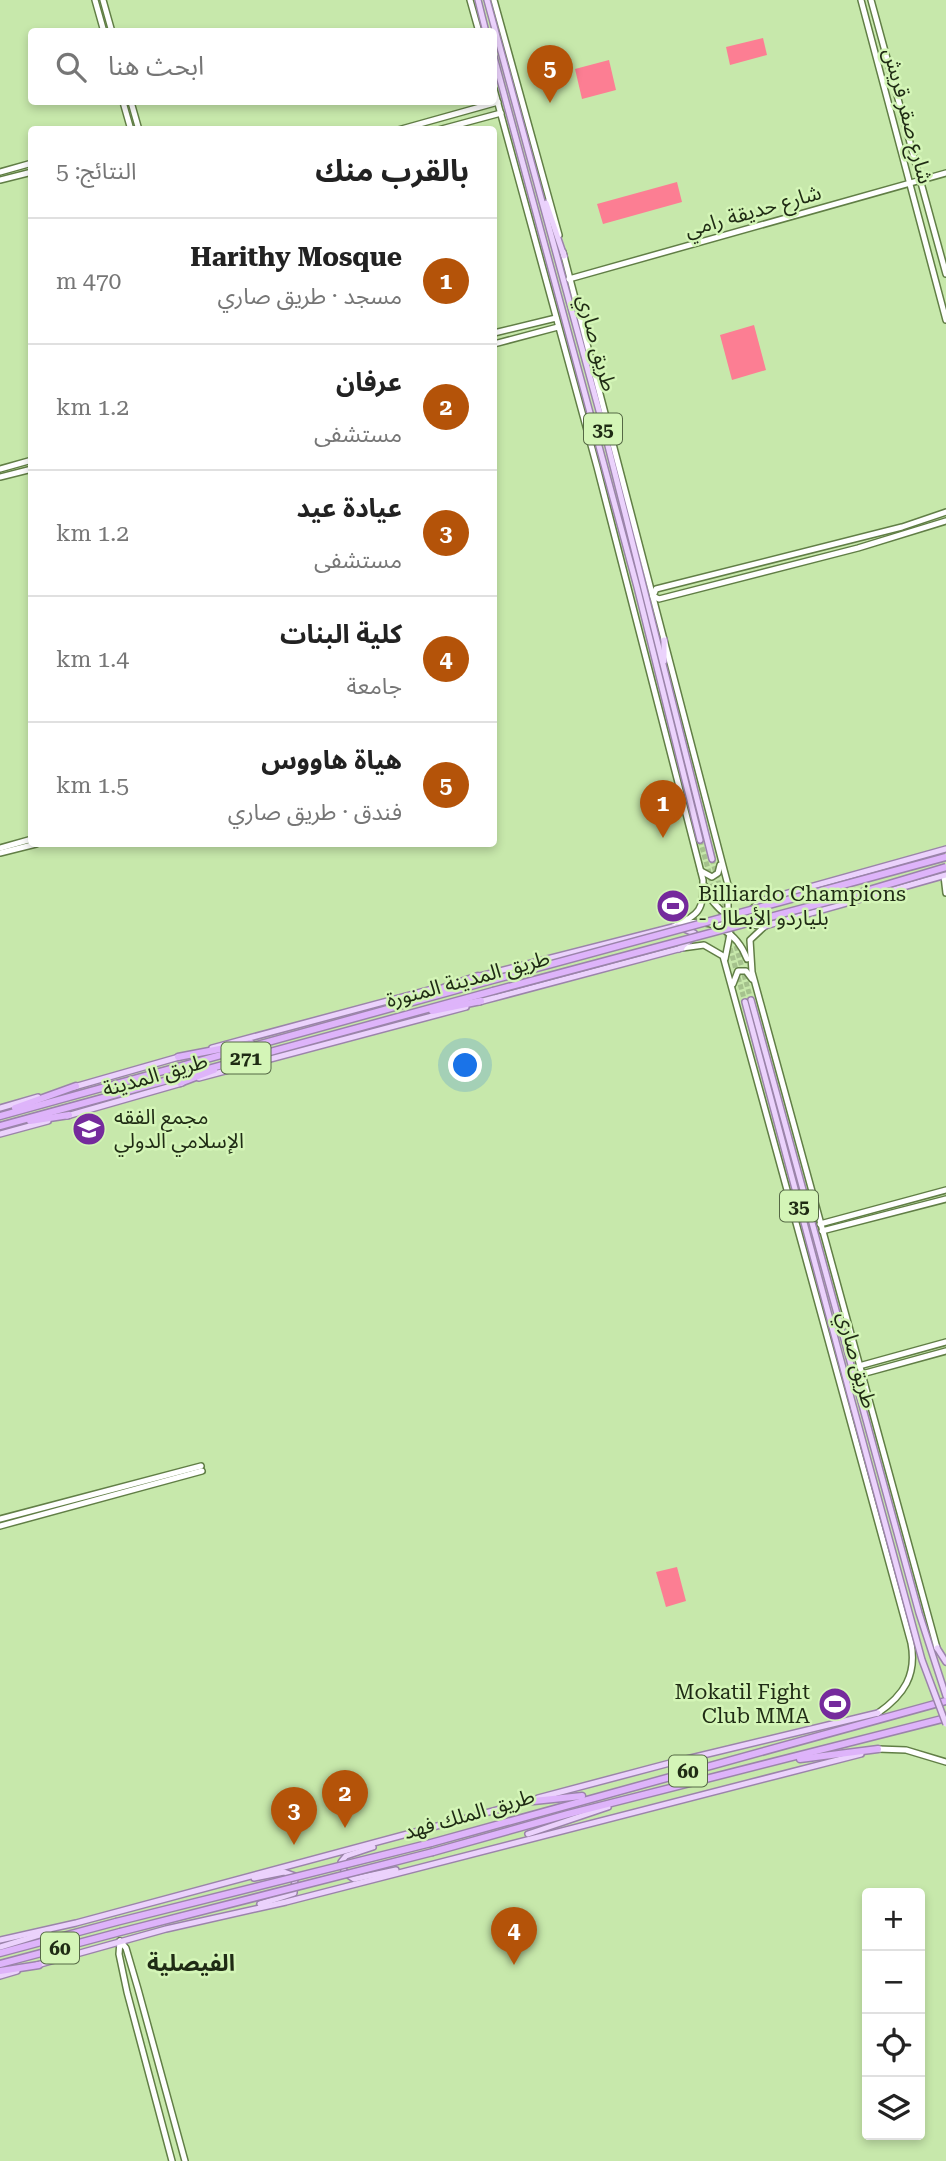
<!DOCTYPE html>
<html lang="ar">
<meta charset="utf-8">
<style>
:root{--surface:#fff;--page:#f6f6f6;--text:#222;--muted:#767676;--line:#e0e0e0;--accent:#b45309}
body{margin:0;font-family:"Roboto Serif","Noto Sans Arabic",serif;background:var(--page);color:var(--text);direction:rtl}
.controls{position:absolute;right:21px;bottom:21px;display:grid;overflow:hidden;border-radius:7px;box-shadow:0 4px 10px #0003}
.controls button{width:63px;height:63px;display:grid;place-items:center;padding:0;border:0;border-bottom:2px solid var(--line);background:var(--surface);color:var(--text);font:35px sans-serif}
.you{position:absolute;left:466px;top:1066px;width:24px;height:24px;margin:-18px;border:5px solid #fff;border-radius:50%;background:#1a73e8;box-shadow:0 0 0 10px #1a73e833}
.badge{display:grid;place-items:center;width:46px;height:46px;border-radius:50%;background:var(--accent);color:#fff;font-size:23px;font-weight:700}
.pin{position:absolute;translate:-50% -58px;filter:drop-shadow(0 2px 4px #0008)}
.pin::after{content:'';position:absolute;top:37px;width:24px;height:21px;background:inherit;clip-path:polygon(0 0,100% 0,50% 100%)}
.list{margin:0;padding:0;list-style:none}
h2{display:flex;justify-content:space-between;align-items:center;height:91px;margin:0;padding:0 28px;font-size:30px}
h2 small{font-size:23px;font-weight:400;color:var(--muted)}
.list li{display:grid;grid-template-columns:46px 1fr auto;gap:21px;align-items:center;box-sizing:border-box;height:126px;padding:0 28px;border-top:2px solid var(--line)}
.list b{display:block;font-size:26px;white-space:nowrap}
.list p{margin:0;font-size:23px;white-space:nowrap;color:var(--muted)}
.list em{font-size:23px;font-style:normal;color:var(--muted)}
.icon{flex:none;width:38px;height:38px;fill:none;stroke:currentColor;stroke-width:2;stroke-linecap:round;stroke-linejoin:round}
.map{position:relative;flex:none;width:946px;height:2161px;overflow:hidden;direction:ltr}
.search{position:absolute;background:var(--surface);box-shadow:0 4px 10px #0003;left:28px;top:28px;width:469px;height:77px;display:flex;align-items:center;gap:18px;box-sizing:border-box;padding:0 24px;border-radius:7px;color:var(--muted);font-size:26px}
.panel{position:absolute;background:var(--surface);box-shadow:0 4px 10px #0003;left:28px;top:126px;width:469px;height:721px;border-radius:7px;direction:rtl}
.map>svg:first-child{display:block}
.green{fill:#fc7e93}
.lines{fill:none;stroke-linecap:round;stroke-linejoin:round}
.primary-tunnel{stroke:#a5c28d;stroke-width:5;stroke-dasharray:5 2.5;stroke-linecap:butt}
.secondary-casing{stroke:#617e46;stroke-width:8}
.primary-casing{stroke:#9b84aa;stroke-width:8}
.highway-casing{stroke:#9b84aa;stroke-width:9}
.secondary{stroke:#fff;stroke-width:5}
.primary{stroke:#ebd2fc;stroke-width:5}
.highway{stroke:#deb4fa;stroke-width:6}
.primary-bridge-casing{stroke:#9b84aa;stroke-width:8;stroke-linecap:butt}
.highway-bridge-casing{stroke:#9b84aa;stroke-width:9;stroke-linecap:butt}
.primary-bridge{stroke:#ebd2fc;stroke-width:5}
.highway-bridge{stroke:#deb4fa;stroke-width:6}
.labels{text-anchor:middle;dominant-baseline:central;stroke-width:5;stroke-linejoin:round;paint-order:stroke}
.shield{fill:#d4f5b7;stroke:#556845;stroke-width:2}
.shield-label{font-size:19px;font-weight:bold;fill:#1f2b14}
.street-label{font-size:21px;fill:#1f2b14;stroke:#d4f5b7}
.poi-label{font-size:21px;fill:#1f2b14;stroke:#d4f5b7;text-anchor:start}
.neighbourhood-label{font-size:23px;font-weight:bold;fill:#1f2b14;stroke:#d4f5b7}
</style>
<div class="map">
<svg width="946" height="2161" viewBox="0 0 946 2161">
<rect width="100%" height="100%" fill="#c7e8ab"/>
<g class="green">
<path d="M 763,38 L 767,55 L 730,65 L 726,47 Z"/>
<path d="M 609,60 L 616,90 L 582,99 L 575,69 Z"/>
<path d="M 677,182 L 682,202 L 603,224 L 597,204 Z"/>
<path d="M 754,325 L 766,370 L 732,380 L 720,335 Z"/>
<path d="M 677,1567 L 686,1601 L 666,1607 L 656,1572 Z"/>
</g>
<g class="lines">
<g class="primary-tunnel">
<path d="M 700,840 L 745,1002"/>
<path d="M 712,859 L 751,1000"/>
</g>
<defs>
<g id="secondary">
<path d="M 95,0 L 104,32"/>
<path d="M 103,0 L 112,32"/>
<path d="M 470,0 L 479,32"/>
<path d="M 494,0 L 559,235"/>
<path d="M 861,0 L 946,320"/>
<path d="M 871,0 L 946,274"/>
<path d="M 494,89 L 597,467 L 703,880 C 703,911 701,913 673,927"/>
<path d="M 123,102 L 131,130"/>
<path d="M 131,102 L 139,130"/>
<path d="M 398,130 L 498,102"/>
<path d="M 438,130 L 501,113"/>
<path d="M 0,172 L 32,163"/>
<path d="M 0,180 L 32,172"/>
<path d="M 563,252 L 728,885 L 741,897 L 760,901"/>
<path d="M 569,279 L 946,173"/>
<path d="M 494,333 L 556,318"/>
<path d="M 494,344 L 558,327"/>
<path d="M 0,469 L 32,460"/>
<path d="M 0,477 L 32,469"/>
<path d="M 653,596 L 656,589 L 902,527 L 946,512"/>
<path d="M 653,596 L 659,599 L 858,548 L 946,521"/>
<path d="M 0,848 L 32,839"/>
<path d="M 0,853 L 36,844"/>
<path d="M 701,871 L 712,877 L 718,873 L 720,865"/>
<path d="M 944,876 L 946,893"/>
<path d="M 705,886 C 713,911 738,926 765,926"/>
<path d="M 683,924 C 712,917 737,932 747,959"/>
<path d="M 735,926 L 760,901"/>
<path d="M 765,926 L 750,940 L 752,972 L 937,1648"/>
<path d="M 717,927 L 728,908 L 728,888"/>
<path d="M 682,948 L 704,945 L 723,956 L 911,1643 C 917,1675 904,1695 878,1713"/>
<path d="M 725,959 L 730,934"/>
<path d="M 733,984 L 738,971 L 746,971 L 752,979"/>
<path d="M 820,1224 L 946,1190"/>
<path d="M 822,1231 L 946,1199"/>
<path d="M 859,1366 L 946,1342"/>
<path d="M 862,1374 L 946,1351"/>
<path d="M 0,1519 L 201,1466"/>
<path d="M 0,1526 L 202,1471"/>
<path d="M 878,1749 L 906,1750 L 946,1762"/>
<path d="M 120,1941 L 126,1948 L 138,1989 L 185,2161"/>
<path d="M 120,1941 L 119,1954 L 127,1992 L 172,2161"/>
</g>
<g id="primary">
<path d="M 478,0 L 486,32"/>
<path d="M 487,0 L 601,418 L 712,859"/>
<path d="M 494,57 L 637,587 L 700,840"/>
<path d="M 546,203 L 564,256"/>
<path d="M 604,423 L 613,439"/>
<path d="M 664,640 L 664,661"/>
<path d="M 760,901 L 946,849"/>
<path d="M 677,926 L 694,933 L 690,940 L 679,949"/>
<path d="M 765,926 L 946,875"/>
<path d="M 476,977 L 673,927"/>
<path d="M 751,1000 L 919,1613 L 946,1696"/>
<path d="M 479,1002 L 682,948"/>
<path d="M 745,1002 L 854,1409"/>
<path d="M 212,1048 L 432,989"/>
<path d="M 199,1078 L 466,1007"/>
<path d="M 74,1087 L 179,1057"/>
<path d="M 0,1108 L 38,1097"/>
<path d="M 67,1116 L 182,1083"/>
<path d="M 0,1134 L 48,1121"/>
<path d="M 937,1648 L 946,1662"/>
<path d="M 538,1798 L 670,1763 L 878,1713"/>
<path d="M 528,1834 L 608,1807"/>
<path d="M 373,1847 L 346,1856 L 341,1862 L 345,1873 L 354,1879 L 396,1870"/>
<path d="M 254,1878 L 284,1872 L 295,1876 L 294,1893 L 260,1904"/>
<path d="M 0,1940 L 76,1923 L 526,1802"/>
<path d="M 0,1947 L 49,1932"/>
<path d="M 37,1965 L 166,1929 L 286,1902 L 861,1754"/>
<path d="M 0,1976 L 17,1971"/>
</g>
<g id="highway">
<path d="M 423,995 L 478,976"/>
<path d="M 432,1011 L 481,1001"/>
<path d="M 178,1057 L 251,1043"/>
<path d="M 180,1083 L 214,1070"/>
<path d="M 15,1108 L 76,1086"/>
<path d="M 0,1116 L 489,981"/>
<path d="M 30,1121 L 69,1115"/>
<path d="M 0,1126 L 493,991"/>
<path d="M 800,1759 L 878,1749"/>
<path d="M 524,1802 L 582,1796"/>
<path d="M 431,1843 L 946,1701"/>
<path d="M 433,1852 L 568,1814 L 946,1718"/>
<path d="M 0,1953 L 116,1922"/>
<path d="M 0,1964 L 120,1932"/>
<path d="M 0,1971 L 39,1965"/>
</g>
</defs>
<use href="#secondary" class="secondary-casing"/>
<use href="#primary" class="primary-casing"/>
<use href="#highway" class="highway-casing"/>
<use href="#secondary" class="secondary"/>
<use href="#primary" class="primary"/>
<use href="#highway" class="highway"/>
<defs>
<path id="primary-bridge" d="M 854,1409 L 922,1660 L 946,1724"/>
<g id="highway-bridge">
<path d="M 489,981 L 946,857"/>
<path d="M 493,991 L 849,896 L 946,867"/>
<path d="M 116,1922 L 431,1843"/>
<path d="M 120,1932 L 433,1852"/>
</g>
</defs>
<use href="#primary-bridge" class="primary-bridge-casing"/>
<use href="#highway-bridge" class="highway-bridge-casing"/>
<use href="#primary-bridge" class="primary-bridge"/>
<use href="#highway-bridge" class="highway-bridge"/>
</g>
<defs>
<symbol id="stadium-disc" viewBox="-11 -11 22 22"><circle r="9.5" fill="#752a9c" stroke="#d4f5b7"/><path d="M0-5a6.5 5 0 1 0 0 10a6.5 5 0 1 0 0-10ZM-3.5-1.8h7v3.6h-7Z" fill="#fff"/></symbol>
<symbol id="school-disc" viewBox="-11 -11 22 22"><circle r="9.5" fill="#752a9c" stroke="#d4f5b7"/><path d="M0-5L7-2L0 1L-7-2ZM-4 1L0 2.5L4 1V4Q0 6-4 4Z" fill="#fff"/></symbol>
</defs>
<g fill-rule="evenodd">
<use href="#stadium-disc" x="654" y="887" width="38" height="38"/>
<use href="#school-disc" x="70" y="1110" width="38" height="38"/>
<use href="#stadium-disc" x="816" y="1685" width="38" height="38"/>
</g>
<g class="labels">
<g class="shield">
<rect x="584" y="413.5" width="38" height="31" rx="5"/>
<rect x="221.5" y="1042.5" width="49" height="31" rx="5"/>
<rect x="780" y="1190.5" width="38" height="31" rx="5"/>
<rect x="669" y="1755.5" width="38" height="31" rx="5"/>
<rect x="41" y="1932.5" width="38" height="31" rx="5"/>
</g>
<g class="shield-label">
<text x="603" y="429">35</text>
<text x="246" y="1058">271</text>
<text x="799" y="1206">35</text>
<text x="688" y="1771">60</text>
<text x="60" y="1948">60</text>
</g>
<g class="street-label">
<text transform="translate(908 116) rotate(75)">شارع صقر قريش</text>
<text transform="translate(753 211) rotate(-16)">شارع حديقة رامي</text>
<text transform="translate(597 343) rotate(75)">طريق صاري</text>
<text transform="translate(468 979) rotate(-15)">طريق المدينة المنورة</text>
<text transform="translate(155 1075) rotate(-16)">طريق المدينة</text>
<text transform="translate(857 1360) rotate(75)">طريق صاري</text>
<text transform="translate(469 1814) rotate(-16)">طريق الملك فهد</text>
</g>
<g class="poi-label">
<text x="698" y="894">Billiardo Champions<tspan x="698" dy="24">- بلياردو الأبطال</tspan></text>
<text x="114" y="1117">مجمع الفقه<tspan x="114" dy="24">الإسلامي الدولي</tspan></text>
<text x="810" y="1692" text-anchor="end">Mokatil Fight<tspan x="810" dy="24">Club MMA</tspan></text>
</g>
<g class="neighbourhood-label">
<text x="191" y="1963">الفيصلية</text>
</g>
</g>
</svg>
<div class="controls">
<button>+</button>
<button>−</button>
<button><svg class="icon" aria-label="locate" viewBox="0 0 24 24"><circle cx="12" cy="12" r="6"/><path d="M12 2v4M12 18v4M2 12h4M18 12h4"/></svg></button>
<button><svg class="icon" aria-label="layers" viewBox="0 0 24 24"><path d="M12 4l9 5-9 5-9-5zM3 14l9 5 9-5"/></svg></button>
</div>
<div class="you"></div>
<div class="pin badge" style="left:663px;top:838px">1</div>
<div class="pin badge" style="left:345px;top:1828px">2</div>
<div class="pin badge" style="left:294px;top:1845px">3</div>
<div class="pin badge" style="left:514px;top:1965px">4</div>
<div class="pin badge" style="left:550px;top:103px">5</div>
<div class="search"><svg class="icon" aria-label="search" viewBox="0 0 24 24"><circle cx="10" cy="10" r="6"/><path d="M15 15l6 6"/></svg>ابحث هنا</div>
<section class="panel">
<h2>بالقرب منك<small>النتائج: 5</small></h2>
<ul class="list">
<li><span class="badge">1</span><div><b>Harithy Mosque</b><p>مسجد · طريق صاري</p></div><em>470 m</em></li>
<li><span class="badge">2</span><div><b>عرفان</b><p>مستشفى</p></div><em>1.2 km</em></li>
<li><span class="badge">3</span><div><b>عيادة عيد</b><p>مستشفى</p></div><em>1.2 km</em></li>
<li><span class="badge">4</span><div><b>كلية البنات</b><p>جامعة</p></div><em>1.4 km</em></li>
<li><span class="badge">5</span><div><b>هياة هاووس</b><p>فندق · طريق صاري</p></div><em>1.5 km</em></li>
</ul>
</section>
</div>
